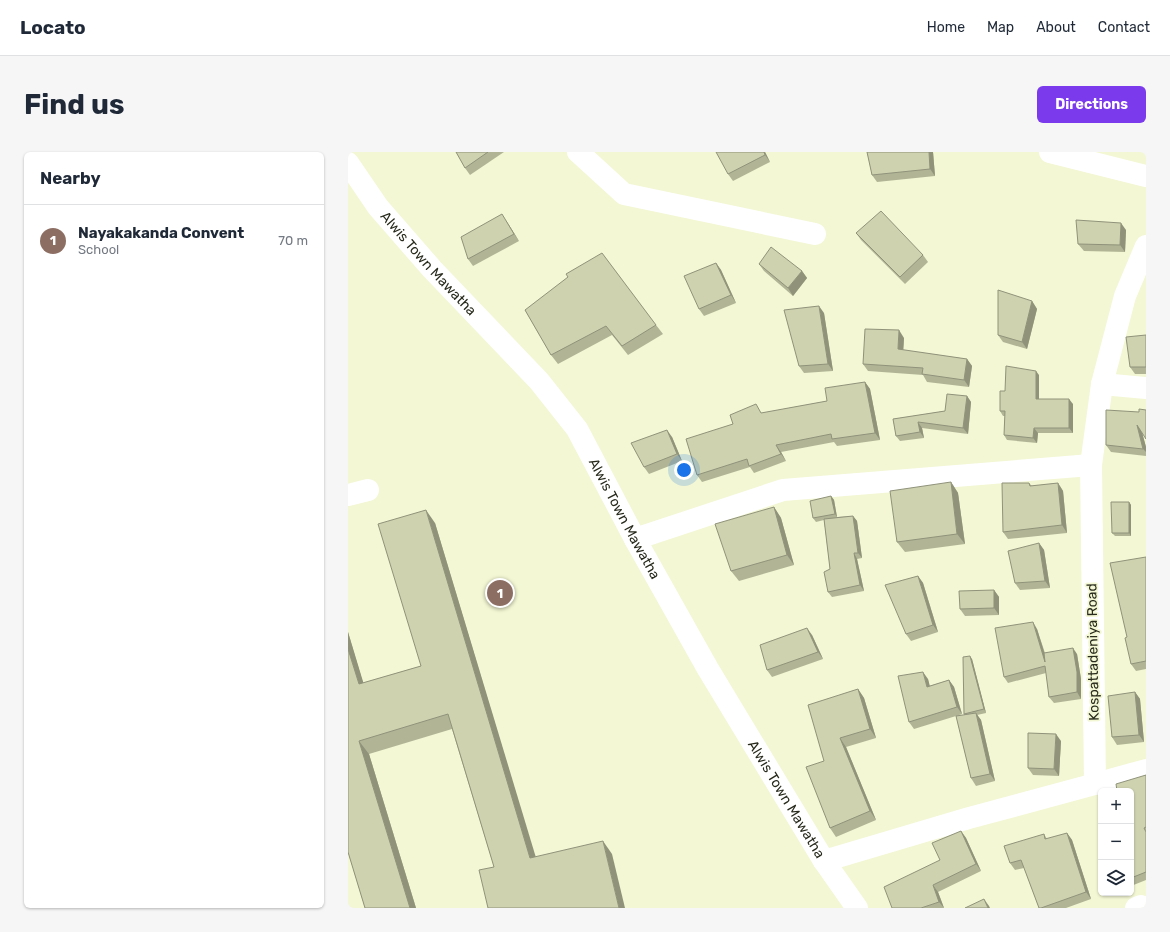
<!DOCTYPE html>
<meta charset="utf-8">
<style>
:root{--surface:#fff;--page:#f6f6f7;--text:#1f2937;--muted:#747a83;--line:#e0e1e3;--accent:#7c3aed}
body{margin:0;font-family:Rubik,sans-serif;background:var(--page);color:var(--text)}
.controls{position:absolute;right:12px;bottom:12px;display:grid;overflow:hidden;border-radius:6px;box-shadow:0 1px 3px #0004}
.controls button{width:36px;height:36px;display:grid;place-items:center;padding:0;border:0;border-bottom:1px solid var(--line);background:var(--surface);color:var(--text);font:20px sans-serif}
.you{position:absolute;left:336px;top:318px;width:14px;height:14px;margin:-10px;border:3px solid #fff;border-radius:50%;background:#1a73e8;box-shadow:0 0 0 6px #1a73e833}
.badge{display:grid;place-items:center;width:26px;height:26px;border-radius:50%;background:var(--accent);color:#fff;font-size:13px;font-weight:700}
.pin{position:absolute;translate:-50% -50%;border:2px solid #fff;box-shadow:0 1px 4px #0006}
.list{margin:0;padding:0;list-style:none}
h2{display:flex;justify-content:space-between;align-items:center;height:52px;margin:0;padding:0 16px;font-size:17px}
h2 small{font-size:13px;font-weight:400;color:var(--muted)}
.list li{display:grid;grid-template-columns:26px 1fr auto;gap:12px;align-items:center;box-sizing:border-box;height:72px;padding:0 16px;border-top:1px solid var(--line)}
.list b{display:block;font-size:15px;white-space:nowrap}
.list p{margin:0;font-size:13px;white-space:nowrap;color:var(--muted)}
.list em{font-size:13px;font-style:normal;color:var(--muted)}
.icon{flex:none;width:22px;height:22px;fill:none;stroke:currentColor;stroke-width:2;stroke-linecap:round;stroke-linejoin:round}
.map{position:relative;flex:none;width:798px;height:756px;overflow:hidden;border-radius:6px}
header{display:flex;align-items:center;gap:24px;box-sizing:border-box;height:56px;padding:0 20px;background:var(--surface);border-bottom:1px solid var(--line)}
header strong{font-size:19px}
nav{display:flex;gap:22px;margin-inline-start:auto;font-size:14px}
.intro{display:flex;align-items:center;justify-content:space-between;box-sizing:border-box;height:96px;padding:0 24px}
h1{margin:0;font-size:28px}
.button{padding:10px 18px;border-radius:6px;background:var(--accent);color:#fff;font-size:14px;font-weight:700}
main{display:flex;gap:24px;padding:0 24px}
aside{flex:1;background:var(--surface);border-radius:6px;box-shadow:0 1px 3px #0004}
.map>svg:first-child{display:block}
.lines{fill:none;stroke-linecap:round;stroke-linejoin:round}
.minor{stroke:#fff;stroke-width:22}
.wall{fill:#b1b596}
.shaded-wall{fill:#90937a}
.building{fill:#ced2af;stroke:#90937a}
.labels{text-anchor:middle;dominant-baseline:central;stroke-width:3.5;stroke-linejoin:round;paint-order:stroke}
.street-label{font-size:14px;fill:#282a1c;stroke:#f3f7d3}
</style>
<header>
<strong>Locato</strong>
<nav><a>Home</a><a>Map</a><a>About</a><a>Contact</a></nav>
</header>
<div class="intro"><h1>Find us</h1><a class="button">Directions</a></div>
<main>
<aside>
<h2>Nearby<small></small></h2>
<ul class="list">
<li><span class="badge" style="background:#8d6e63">1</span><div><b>Nayakakanda Convent</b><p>School</p></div><em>70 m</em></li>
</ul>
</aside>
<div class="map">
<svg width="798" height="756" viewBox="0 0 798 756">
<rect width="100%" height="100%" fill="#f3f7d3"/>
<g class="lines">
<g class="minor">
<path d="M 230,0 L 276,42 L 467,82"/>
<path d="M 702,0 L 798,24"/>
<path id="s1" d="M 0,11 L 30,55 L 84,117 L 191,229 L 229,277 L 287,387 L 360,517 L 476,709 L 509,756"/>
<path d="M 754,232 L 798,236"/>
<path d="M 0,343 L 20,338"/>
<path d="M 287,387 L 435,338 L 743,313"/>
<path d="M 747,632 L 798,618"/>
<path d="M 476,709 L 621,666 L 747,632 L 743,313 L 754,232 L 777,144 L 798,94"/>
<path d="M 788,756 L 793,754"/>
</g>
</g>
<g class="wall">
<path d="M 108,0 L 156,0 L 122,23 L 117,16 Z"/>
<path d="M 417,0 L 422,10 L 385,29 L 380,22 Z"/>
<path d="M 519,0 L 585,0 L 587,24 L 529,30 L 524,23 Z"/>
<path d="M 159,70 L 171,89 L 125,114 L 120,107 Z"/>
<path d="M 778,78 L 777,100 L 736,99 L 730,92 Z"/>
<path d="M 508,81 L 575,103 L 580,110 L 557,132 L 513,88 Z"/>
<path d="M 368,111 L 373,118 L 388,151 L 356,164 L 351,157 Z"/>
<path d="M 411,112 L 454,119 L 459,126 L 445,144 L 416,119 Z"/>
<path d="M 684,149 L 689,157 L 679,197 L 655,190 L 650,183 Z"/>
<path d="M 177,158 L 308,173 L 315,182 L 280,203 L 264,183 L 210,212 L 203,203 Z"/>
<path d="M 476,161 L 485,219 L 456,221 L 451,214 Z"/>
<path d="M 798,183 L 798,222 L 787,222 L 782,215 Z"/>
<path d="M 556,186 L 555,198 L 619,207 L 624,214 L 621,235 L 579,230 L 575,223 L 520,219 L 515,212 Z"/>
<path d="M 691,223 L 691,247 L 725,252 L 725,281 L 690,281 L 689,291 L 659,288 L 656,283 L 657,264 L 655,264 L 652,259 L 657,239 Z"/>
<path d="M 517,230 L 522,237 L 532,288 L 489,294 L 486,290 L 433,300 L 438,309 L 406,321 L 402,315 L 354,330 L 349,323 L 385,272 L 414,261 L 479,249 Z"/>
<path d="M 619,244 L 623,250 L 620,282 L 574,276 L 576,286 L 552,289 L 548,284 L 545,267 L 597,259 Z"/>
<path d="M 791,260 L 794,281 L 798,295 L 798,304 L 763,300 L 758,293 Z"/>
<path d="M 324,285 L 334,309 L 301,322 L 296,315 Z"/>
<path d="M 603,330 L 610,341 L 617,392 L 557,400 L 549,390 Z"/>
<path d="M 681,331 L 684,334 L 710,331 L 715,339 L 719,381 L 660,387 L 655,380 Z"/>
<path d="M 483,344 L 486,348 L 489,365 L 505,364 L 509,369 L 514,406 L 509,407 L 516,439 L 484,445 L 480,440 L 482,417 L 476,368 L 468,370 L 465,366 Z"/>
<path d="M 781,350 L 783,353 L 783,384 L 767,384 L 764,381 Z"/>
<path d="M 426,355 L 433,366 L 446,413 L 391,429 L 383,419 Z"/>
<path d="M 87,371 L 187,705 L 264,702 L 146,715 L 104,577 L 21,602 L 68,756 L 17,756 L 0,700 L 0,480 L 15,531 L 73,514 Z"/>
<path d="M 691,391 L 696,398 L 702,436 L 672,438 L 667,431 Z"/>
<path d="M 798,405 L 798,517 L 788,519 L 783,512 L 779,485 Z"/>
<path d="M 570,424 L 575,431 L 590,480 L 563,489 L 558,482 Z"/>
<path d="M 646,438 L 651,445 L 651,463 L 617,464 L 612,457 Z"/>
<path d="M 689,477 L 697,501 L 729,502 L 733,527 L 733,547 L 706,551 L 701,545 L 698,521 L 660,531 L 656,525 Z"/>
<path d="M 464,483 L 475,507 L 424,525 L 419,518 Z"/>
<path d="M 624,507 L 638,561 L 629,563 L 633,568 L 647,629 L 628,634 L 623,626 L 608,564 L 566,577 L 561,570 L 580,527 L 581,534 L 601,528 L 606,535 L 614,562 L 608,564 L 616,563 Z"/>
<path d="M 510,537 L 516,546 L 528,586 L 498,595 L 528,668 L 488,685 L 482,676 L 476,609 Z"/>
<path d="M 787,540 L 792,547 L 796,590 L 769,593 L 764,585 Z"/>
<path d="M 713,589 L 711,624 L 685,623 L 680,616 Z"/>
<path d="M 798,623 L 798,728 L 783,734 L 783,639 Z"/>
<path d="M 613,679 L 618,686 L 633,719 L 590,740 L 596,756 L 544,756 L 592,708 Z"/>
<path d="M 719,681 L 724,688 L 743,747 L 718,756 L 691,756 L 676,716 L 667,718 L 662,711 L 696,682 L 699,687 Z"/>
</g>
<g class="shaded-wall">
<path d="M 416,0 L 417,0 L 422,10 L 417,3 Z"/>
<path d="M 581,0 L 585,0 L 587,24 L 582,17 Z"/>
<path d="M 154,62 L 159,70 L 171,89 L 166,82 Z"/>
<path d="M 773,71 L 778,78 L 777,100 L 772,93 Z"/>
<path d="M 368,111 L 373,118 L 388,151 L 383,143 Z"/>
<path d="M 454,119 L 459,126 L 445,144 L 440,136 Z"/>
<path d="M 684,149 L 689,157 L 679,197 L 674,190 Z"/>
<path d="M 471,154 L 476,161 L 485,219 L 480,212 Z"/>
<path d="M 551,178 L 556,186 L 555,204 L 550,197 Z"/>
<path d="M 619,207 L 624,214 L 621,235 L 616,228 Z"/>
<path d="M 688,219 L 691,223 L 691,252 L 688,247 Z"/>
<path d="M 517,230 L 522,237 L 532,288 L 527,281 Z"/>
<path d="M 619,244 L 623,250 L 620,282 L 615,276 Z"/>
<path d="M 721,247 L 725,252 L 725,281 L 721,276 Z"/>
<path d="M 570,270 L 574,276 L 576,286 L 572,280 Z"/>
<path d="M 789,273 L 794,280 L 798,295 L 798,300 L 795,297 Z"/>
<path d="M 686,276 L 690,281 L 689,291 L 685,286 Z"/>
<path d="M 319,278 L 324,285 L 334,309 L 329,302 Z"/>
<path d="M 428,293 L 433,300 L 438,309 L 433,302 Z"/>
<path d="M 603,330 L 610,341 L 617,392 L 609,382 Z"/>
<path d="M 710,331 L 715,339 L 719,381 L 714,373 Z"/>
<path d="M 483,344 L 486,348 L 489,365 L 487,362 Z"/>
<path d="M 781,350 L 783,353 L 783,384 L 781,381 Z"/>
<path d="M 426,355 L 433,366 L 446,413 L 439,403 Z"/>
<path d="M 78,358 L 87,371 L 192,719 L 182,706 Z"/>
<path d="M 505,364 L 509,369 L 514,406 L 510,401 Z"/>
<path d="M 691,391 L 696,398 L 702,436 L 697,429 Z"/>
<path d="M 506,401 L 509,407 L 516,439 L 512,433 Z"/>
<path d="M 570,424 L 575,431 L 590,480 L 585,473 Z"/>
<path d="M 646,438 L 651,445 L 651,463 L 646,456 Z"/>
<path d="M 685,470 L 689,477 L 701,516 L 697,510 Z"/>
<path d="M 459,476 L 464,483 L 475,507 L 470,500 Z"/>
<path d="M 0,480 L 20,546 L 11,532 L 0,497 Z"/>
<path d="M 725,496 L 729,502 L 733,527 L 733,547 L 729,540 Z"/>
<path d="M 622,504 L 624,507 L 638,561 L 636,557 Z"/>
<path d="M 575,520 L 580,527 L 584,542 L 579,535 Z"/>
<path d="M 601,528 L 606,535 L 614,562 L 609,555 Z"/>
<path d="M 510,537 L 516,546 L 528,586 L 522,577 Z"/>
<path d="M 787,540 L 792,547 L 796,590 L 791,583 Z"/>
<path d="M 628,561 L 633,568 L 647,629 L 642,622 Z"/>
<path d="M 708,582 L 713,589 L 711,624 L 706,617 Z"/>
<path d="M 492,586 L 498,595 L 528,668 L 522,659 Z"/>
<path d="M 11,589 L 21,602 L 68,756 L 62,756 Z"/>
<path d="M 613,679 L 618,686 L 633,719 L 628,712 Z"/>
<path d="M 719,681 L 724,688 L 743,747 L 738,740 Z"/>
<path d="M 255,689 L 264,702 L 277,756 L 271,756 Z"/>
<path d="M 585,733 L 590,740 L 596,756 L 591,750 Z"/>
<path d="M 636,747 L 641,754 L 642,756 L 640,756 Z"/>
</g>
<g class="building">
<path d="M 108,0 L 140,0 L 117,16 Z"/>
<path d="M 368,0 L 416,0 L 417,3 L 380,22 Z"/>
<path d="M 519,0 L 581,0 L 582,17 L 524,23 Z"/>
<path d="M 533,59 L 575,103 L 552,125 L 508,81 Z"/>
<path d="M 154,62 L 166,82 L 120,107 L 113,85 Z"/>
<path d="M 728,68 L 773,71 L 772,93 L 730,92 Z"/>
<path d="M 423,95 L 454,119 L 440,136 L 411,112 Z"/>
<path d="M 254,101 L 308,173 L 274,194 L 258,174 L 203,203 L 177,158 L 220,125 L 218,122 Z"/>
<path d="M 368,111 L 383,143 L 351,157 L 336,124 Z"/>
<path d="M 650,138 L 684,149 L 674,190 L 650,183 Z"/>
<path d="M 471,154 L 480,212 L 451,214 L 436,158 Z"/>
<path d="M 517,177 L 551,178 L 550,197 L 619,207 L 616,228 L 574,222 L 575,216 L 515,212 Z"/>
<path d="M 798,183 L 798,215 L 782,215 L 778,185 Z"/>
<path d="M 658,214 L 688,219 L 688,247 L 721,247 L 721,276 L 686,276 L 685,286 L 656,283 L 657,259 L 652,259 L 652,239 L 657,239 Z"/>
<path d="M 517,230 L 527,281 L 484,287 L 483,282 L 428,293 L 433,302 L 401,314 L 399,307 L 349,323 L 338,287 L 385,272 L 382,263 L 408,252 L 413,261 L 479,249 L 477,236 Z"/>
<path d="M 599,242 L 619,244 L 615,276 L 570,270 L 572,280 L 548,284 L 545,267 L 597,259 Z"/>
<path d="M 791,257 L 798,258 L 798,287 L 789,273 L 795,297 L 758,293 L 758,258 L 791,260 Z"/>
<path d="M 319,278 L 329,302 L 296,315 L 283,291 Z"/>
<path d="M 603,330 L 609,382 L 549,390 L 542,339 Z"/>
<path d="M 654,331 L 681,331 L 682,334 L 710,331 L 714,373 L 655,380 Z"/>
<path d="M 483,344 L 487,362 L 465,366 L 462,349 Z"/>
<path d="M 763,350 L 781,350 L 781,381 L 764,381 Z"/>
<path d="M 426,355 L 439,403 L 383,419 L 367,372 Z"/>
<path d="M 78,358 L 182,706 L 255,689 L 271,756 L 140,756 L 131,718 L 146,715 L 100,562 L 11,589 L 62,756 L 17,756 L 0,700 L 0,497 L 11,532 L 73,514 L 30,372 Z"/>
<path d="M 505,364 L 510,401 L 506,401 L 512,433 L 480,440 L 476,420 L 482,417 L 476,367 Z"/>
<path d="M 691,391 L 697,429 L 667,431 L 660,399 Z"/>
<path d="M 798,405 L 798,509 L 783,512 L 777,486 L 779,485 L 762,411 Z"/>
<path d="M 570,424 L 585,473 L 558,482 L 537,433 Z"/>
<path d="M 646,438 L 646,456 L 612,457 L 611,439 Z"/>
<path d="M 685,470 L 697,510 L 696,501 L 725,496 L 729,520 L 729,540 L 701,545 L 697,514 L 656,525 L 647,476 Z"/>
<path d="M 459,476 L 470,500 L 419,518 L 412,493 Z"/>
<path d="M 622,504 L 636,557 L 616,562 L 615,505 Z"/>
<path d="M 575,520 L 579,535 L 601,528 L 609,555 L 561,570 L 550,524 Z"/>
<path d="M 510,537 L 522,577 L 492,586 L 522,659 L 482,676 L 458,615 L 476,609 L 460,553 Z"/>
<path d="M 787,540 L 791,583 L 764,585 L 760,544 Z"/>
<path d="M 628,561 L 642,622 L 623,626 L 608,564 Z"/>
<path d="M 680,581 L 708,582 L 706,617 L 680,616 Z"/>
<path d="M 798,623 L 798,675 L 796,676 L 798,680 L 798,720 L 783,726 L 783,639 L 769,639 L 768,632 Z"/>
<path d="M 613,679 L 628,712 L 585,733 L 591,750 L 573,756 L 544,756 L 536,735 L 592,708 L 584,691 Z"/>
<path d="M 719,681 L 738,740 L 693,756 L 691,756 L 673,708 L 662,711 L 656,694 L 696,682 L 697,687 Z"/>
<path d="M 636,747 L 640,756 L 617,756 Z"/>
</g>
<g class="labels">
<g class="street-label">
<text stroke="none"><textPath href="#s1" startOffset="129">Alwis Town Mawatha</textPath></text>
<text stroke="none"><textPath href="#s1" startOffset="453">Alwis Town Mawatha</textPath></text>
<text transform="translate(745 500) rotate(-91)">Kospattadeniya Road</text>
<text stroke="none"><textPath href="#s1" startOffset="777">Alwis Town Mawatha</textPath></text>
</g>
</g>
</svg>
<div class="controls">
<button>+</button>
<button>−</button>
<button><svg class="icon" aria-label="layers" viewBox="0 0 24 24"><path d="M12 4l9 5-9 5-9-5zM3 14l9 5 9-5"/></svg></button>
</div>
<div class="you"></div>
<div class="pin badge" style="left:152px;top:441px;background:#8d6e63">1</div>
</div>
</main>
